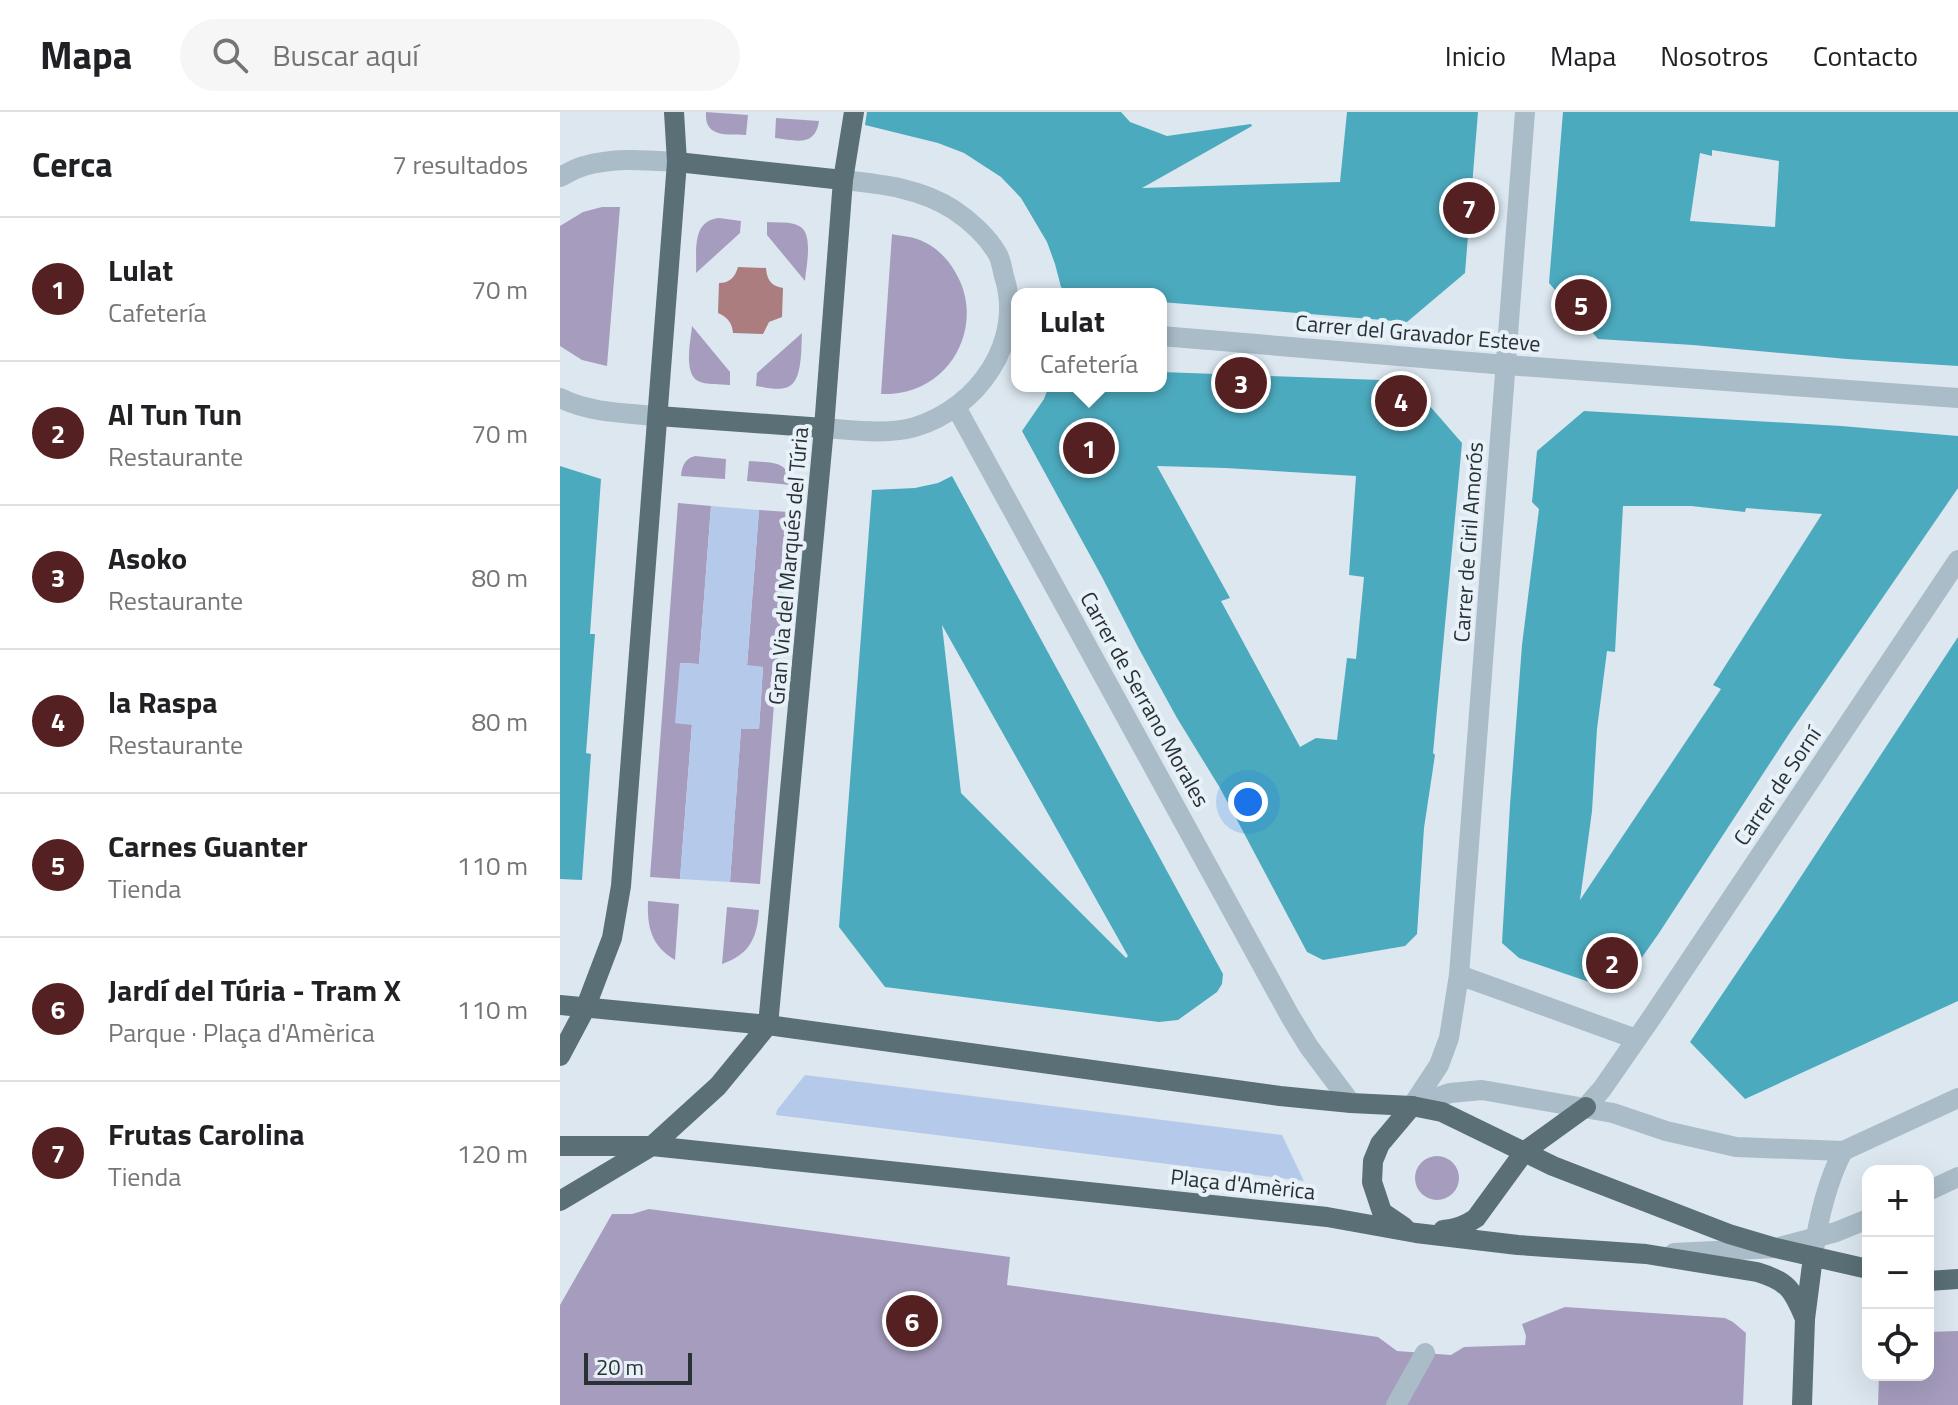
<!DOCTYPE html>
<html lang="es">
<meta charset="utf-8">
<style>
:root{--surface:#fff;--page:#f6f6f6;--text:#202124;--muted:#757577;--line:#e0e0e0;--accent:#542021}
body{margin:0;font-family:"Titillium Web",sans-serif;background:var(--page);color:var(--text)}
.controls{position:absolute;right:24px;bottom:24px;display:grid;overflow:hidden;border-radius:16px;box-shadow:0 8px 32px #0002}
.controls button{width:72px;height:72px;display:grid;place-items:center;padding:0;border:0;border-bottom:2px solid var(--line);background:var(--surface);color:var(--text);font:40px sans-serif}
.scale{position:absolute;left:24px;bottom:20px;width:108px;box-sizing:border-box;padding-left:8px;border:4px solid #283235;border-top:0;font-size:22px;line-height:28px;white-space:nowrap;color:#283235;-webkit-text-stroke:6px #e8f1f8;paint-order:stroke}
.you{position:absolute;left:688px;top:690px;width:28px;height:28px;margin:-20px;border:6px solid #fff;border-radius:50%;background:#1a73e8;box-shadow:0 0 0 12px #1a73e833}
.badge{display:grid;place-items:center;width:52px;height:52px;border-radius:50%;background:var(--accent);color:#fff;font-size:26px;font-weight:700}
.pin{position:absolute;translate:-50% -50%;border:4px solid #fff;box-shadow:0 2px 8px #0006}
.popup{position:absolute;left:451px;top:176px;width:156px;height:104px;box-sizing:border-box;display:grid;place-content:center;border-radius:16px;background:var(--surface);filter:drop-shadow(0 2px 6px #0005);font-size:26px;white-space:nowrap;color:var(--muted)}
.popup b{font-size:30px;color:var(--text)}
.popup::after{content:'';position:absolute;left:50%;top:100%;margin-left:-16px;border:16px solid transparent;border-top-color:var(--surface)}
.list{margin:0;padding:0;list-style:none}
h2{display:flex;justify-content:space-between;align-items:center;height:104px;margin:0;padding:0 32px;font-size:34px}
h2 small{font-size:26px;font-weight:400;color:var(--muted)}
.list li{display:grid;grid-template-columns:52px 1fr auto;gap:24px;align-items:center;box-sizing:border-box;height:144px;padding:0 32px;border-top:2px solid var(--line)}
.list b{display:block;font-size:30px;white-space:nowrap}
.list p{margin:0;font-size:26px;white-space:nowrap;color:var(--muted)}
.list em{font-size:26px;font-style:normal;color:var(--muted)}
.icon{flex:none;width:44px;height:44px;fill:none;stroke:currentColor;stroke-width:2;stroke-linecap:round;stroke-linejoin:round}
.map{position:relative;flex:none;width:1398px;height:1293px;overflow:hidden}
header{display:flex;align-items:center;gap:48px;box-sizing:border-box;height:112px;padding:0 40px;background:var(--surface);border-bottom:2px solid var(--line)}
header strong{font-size:38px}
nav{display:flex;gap:44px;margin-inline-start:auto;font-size:28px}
.search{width:560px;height:72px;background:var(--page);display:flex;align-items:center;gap:20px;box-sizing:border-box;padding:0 28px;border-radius:44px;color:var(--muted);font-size:30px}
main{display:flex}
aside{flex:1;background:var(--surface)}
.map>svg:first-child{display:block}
.green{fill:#a69dbe}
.sand{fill:#b5caea}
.water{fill:#ab7d7e}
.building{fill:#4caabe;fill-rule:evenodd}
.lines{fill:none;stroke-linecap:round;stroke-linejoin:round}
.pedestrian{stroke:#a9bcc7;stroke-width:20}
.minor{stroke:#a9bcc7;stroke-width:20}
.tertiary{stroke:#a9bcc7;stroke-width:20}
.primary{stroke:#5a6f76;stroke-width:20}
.labels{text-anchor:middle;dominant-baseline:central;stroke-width:8;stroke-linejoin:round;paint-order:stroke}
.street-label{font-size:22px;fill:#283235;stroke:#e8f1f8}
</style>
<header>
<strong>Mapa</strong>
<div class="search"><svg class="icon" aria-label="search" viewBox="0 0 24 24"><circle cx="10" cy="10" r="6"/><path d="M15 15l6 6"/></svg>Buscar aquí</div>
<nav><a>Inicio</a><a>Mapa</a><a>Nosotros</a><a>Contacto</a></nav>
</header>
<main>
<aside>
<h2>Cerca<small>7 resultados</small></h2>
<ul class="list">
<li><span class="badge">1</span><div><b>Lulat</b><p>Cafetería</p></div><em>70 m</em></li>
<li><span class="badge">2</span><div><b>Al Tun Tun</b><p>Restaurante</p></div><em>70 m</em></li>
<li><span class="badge">3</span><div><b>Asoko</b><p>Restaurante</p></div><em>80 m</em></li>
<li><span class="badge">4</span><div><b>la Raspa</b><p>Restaurante</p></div><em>80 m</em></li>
<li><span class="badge">5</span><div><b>Carnes Guanter</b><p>Tienda</p></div><em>110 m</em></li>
<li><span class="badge">6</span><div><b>Jardí del Túria - Tram X</b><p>Parque · Plaça d'Amèrica</p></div><em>110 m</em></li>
<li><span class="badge">7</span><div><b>Frutas Carolina</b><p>Tienda</p></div><em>120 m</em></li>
</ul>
</aside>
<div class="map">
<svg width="1398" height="1293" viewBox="0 0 1398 1293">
<rect width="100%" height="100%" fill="#dce7f0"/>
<g class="green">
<path d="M 146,0 L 188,3 L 186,23 C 167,22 144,26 146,0 Z"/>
<path d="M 216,6 L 259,9 C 255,36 235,28 215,26 Z"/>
<path d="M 42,95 L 60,95 L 47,254 L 22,248 L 0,234 L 0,114 L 23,100 Z"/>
<path d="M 159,106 L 181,109 L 180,121 L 136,161 C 137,139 131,109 159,106 Z"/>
<path d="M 207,110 C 217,111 231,109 239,114 C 254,121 246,155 245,169 L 207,123 Z"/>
<path d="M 332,122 C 340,124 349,124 357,127 C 372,132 386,144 394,158 C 425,206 397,272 339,281 C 334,282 327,282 321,282 Z"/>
<path d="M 132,214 L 170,260 L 170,273 C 160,272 146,273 138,269 C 123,261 131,227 132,214 Z"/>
<path d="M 242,221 C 241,235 243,269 228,275 C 219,279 205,275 196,274 L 197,261 Z"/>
<path d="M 135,344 L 166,347 L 165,367 L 121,364 C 122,353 125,347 135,344 Z"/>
<path d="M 189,349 C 209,351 229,347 231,373 L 187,369 Z"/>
<path d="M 118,391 L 151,394 L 139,552 L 121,551 L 116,611 L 132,612 L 120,767 L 90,765 Z"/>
<path d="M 199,398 L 229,400 L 200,772 L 170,770 L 181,616 L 199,617 L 203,555 L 187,554 Z"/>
<path d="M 88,789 L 119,792 L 115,848 C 91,834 87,815 88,789 Z"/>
<path d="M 167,795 L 199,798 C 197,826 190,842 162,852 Z"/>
<circle cx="877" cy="1066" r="22"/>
<path d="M 89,1097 L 450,1145 L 447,1173 L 818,1225 L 837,1239 L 891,1243 L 904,1235 L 965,1233 L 966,1224 L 962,1212 L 1005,1195 L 1165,1206 L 1173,1210 L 1186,1221 L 1183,1293 L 0,1293 L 0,1193 L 52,1102 L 72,1102 Z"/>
<path d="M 1398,1219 L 1398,1293 L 1318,1293 L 1319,1263 L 1368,1263 L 1368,1220 Z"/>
</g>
<g class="sand">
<path d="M 151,394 L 199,398 L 187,553 L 203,555 L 199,617 L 181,617 L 170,770 L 120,767 L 132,613 L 115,611 L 120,551 L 139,552 Z"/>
<path d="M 245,963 L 722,1023 L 744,1069 L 216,1003 L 217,998 Z"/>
</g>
<path class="water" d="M 178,155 L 206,156 C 207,168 211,174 223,176 L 222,205 L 209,210 L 203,222 L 173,221 C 172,210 167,205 158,201 L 159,171 C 170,171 175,165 178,155 Z"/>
<g class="building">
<path d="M 307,0 L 561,0 L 570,10 L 607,24 L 691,12 L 692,14 L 582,76 L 780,70 L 787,0 L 918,0 L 905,161 L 847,210 L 601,190 L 601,182 L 510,182 L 501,175 L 495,152 L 487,130 L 461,86 L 441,65 L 404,41 L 378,31 L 305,13 Z"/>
<path d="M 1003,0 L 1398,0 L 1398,254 L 1287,247 L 1133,233 L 1038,227 L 989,171 ZM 1152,38 L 1219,49 L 1215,115 L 1130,109 L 1140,41 L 1152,44 Z"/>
<path d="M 601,260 L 848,269 L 902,331 L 873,641 L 875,643 L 864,716 L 857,822 L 845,834 L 763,848 L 747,840 L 660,676 L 617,606 L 578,535 L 542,465 L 462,319 L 484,287 L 489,274 L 601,274 ZM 597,354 L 665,356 L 796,364 L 789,463 L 804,465 L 796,547 L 787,546 L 777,628 L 756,626 L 740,635 L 661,489 L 670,486 Z"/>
<path d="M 1024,299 L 1281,314 L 1398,324 L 1398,376 L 1229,622 L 1099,821 L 1062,874 L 1041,874 L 959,846 L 942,831 L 950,693 L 962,533 L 979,397 L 972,390 L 977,339 ZM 1063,394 L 1131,394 L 1185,400 L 1186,396 L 1262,402 L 1153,573 L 1161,577 L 1020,788 L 1032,699 L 1037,617 L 1047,539 L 1055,540 Z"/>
<path d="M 0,354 L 41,367 L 30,522 L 35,522 L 26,641 L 31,642 L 22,768 L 0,767 Z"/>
<path d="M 392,364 L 663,862 L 662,872 L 657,880 L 618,908 L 599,910 L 325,875 L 279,815 L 312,378 L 355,376 L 378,371 ZM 382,513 L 568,844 L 566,846 L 401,681 Z"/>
<path d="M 1398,525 L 1398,889 L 1185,987 L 1130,930 L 1221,795 Z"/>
</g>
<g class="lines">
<path class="pedestrian" d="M 836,1293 L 865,1241"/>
<g class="minor">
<path d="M 0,65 C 8,61 16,56 24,54 C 54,45 86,48 117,50"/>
<path d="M 601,224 L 946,253 L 1398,286"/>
<path d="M 0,286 C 30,301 64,301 98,304"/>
<path d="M 396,295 L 730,904 L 749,935 L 791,991"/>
<path d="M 264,316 C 292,318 328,323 355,315 C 418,296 465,229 444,164 C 442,156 441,147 437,141 C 427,124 409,108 394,98 C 361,76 321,72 283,68"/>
<path d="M 899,863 L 1076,927"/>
<path d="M 852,994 L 879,953 L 889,926 L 899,863 L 965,0"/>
<path d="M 1026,995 L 1042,977 L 1092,905 L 1398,448"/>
<path d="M 1368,1079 L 1398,1065"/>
<path d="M 1114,1141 L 1216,1136 L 1276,1120 L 1308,1107"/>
</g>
<g class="tertiary">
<path d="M 852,994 L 890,981 L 922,978 L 1053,1001 L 1106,1019 L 1176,1035 L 1283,1039 L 1398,986"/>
<path d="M 1253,1145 C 1258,1107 1266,1072 1283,1039"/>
</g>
<g class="primary">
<path d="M 117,50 L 283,68"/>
<path d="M 98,304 L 264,316"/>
<path d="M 0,893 L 208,913 L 720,984 L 791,991 L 852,994 L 882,1000 L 993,1054 L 1169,1122 L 1216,1136 L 1308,1157"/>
<path d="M 0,944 L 25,897 L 52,826 L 61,774 L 117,50 L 114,0"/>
<path d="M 0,1034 L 92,1034 L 767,1105 L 856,1121 L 958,1133 L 1086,1142 L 1197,1160 C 1228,1169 1233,1178 1245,1207"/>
<path d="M 0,1089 L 92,1034 L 158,974 L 208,913 L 264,316 L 283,68 L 294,0"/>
<path d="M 844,1115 L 822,1100 L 812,1070 L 813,1049 L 820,1032 L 852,994"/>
<path d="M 883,1118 C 896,1117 905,1114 916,1106 L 965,1039 L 1026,995"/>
<path d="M 1368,1169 L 1398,1167"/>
<path d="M 1242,1293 L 1245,1207 L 1253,1145"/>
</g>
</g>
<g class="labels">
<g class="street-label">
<text transform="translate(858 221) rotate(5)">Carrer del Gravador Esteve</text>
<text transform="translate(908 430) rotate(-86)">Carrer de Ciril Amorós</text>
<text transform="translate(228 454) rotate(-85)">Gran Via del Marqués del Túria</text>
<text transform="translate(585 587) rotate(61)">Carrer de Serrano Morales</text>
<text transform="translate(1217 674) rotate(-56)">Carrer de Sorní</text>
<text transform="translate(683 1072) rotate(6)">Plaça d'Amèrica</text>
</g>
</g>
</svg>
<div class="controls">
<button>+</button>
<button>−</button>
<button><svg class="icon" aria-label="locate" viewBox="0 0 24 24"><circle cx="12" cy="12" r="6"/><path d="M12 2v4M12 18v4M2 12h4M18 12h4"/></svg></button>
</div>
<div class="scale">20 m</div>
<div class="you"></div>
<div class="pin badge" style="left:529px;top:336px">1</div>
<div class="popup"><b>Lulat</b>Cafetería</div>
<div class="pin badge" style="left:1052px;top:851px">2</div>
<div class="pin badge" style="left:681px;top:271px">3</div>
<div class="pin badge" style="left:841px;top:289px">4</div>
<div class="pin badge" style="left:1021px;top:193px">5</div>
<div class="pin badge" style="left:352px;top:1209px">6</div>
<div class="pin badge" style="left:909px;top:96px">7</div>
</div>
</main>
